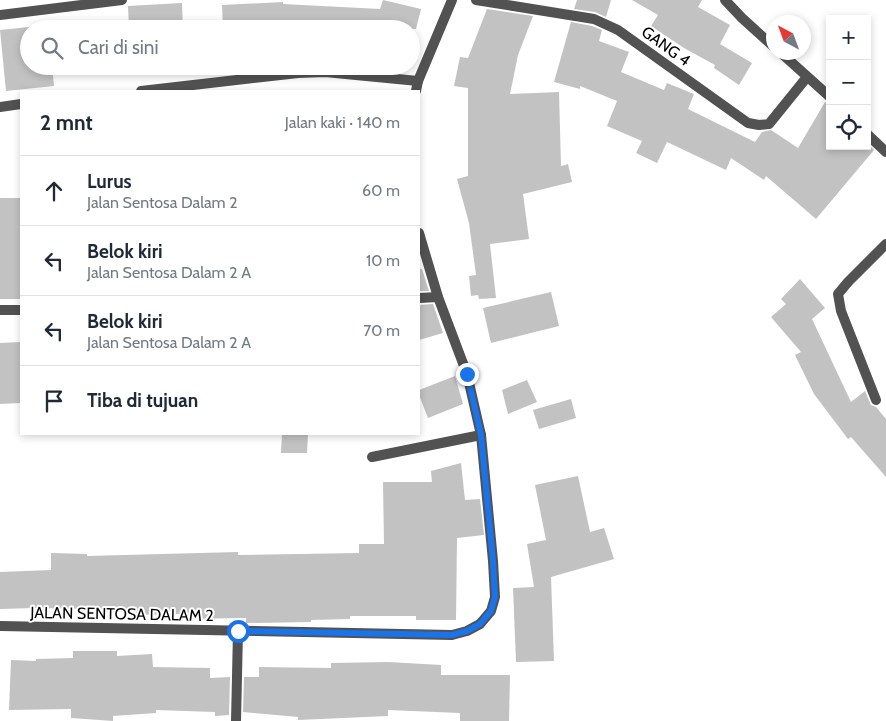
<!DOCTYPE html>
<html lang="id">
<meta charset="utf-8">
<style>
:root{--surface:#fff;--page:#f6f6f7;--text:#1f2937;--muted:#747a83;--line:#e0e1e3}
body{margin:0;font-family:Cabin,sans-serif;background:var(--page);color:var(--text)}
.controls{position:absolute;right:15px;top:15px;display:grid;overflow:hidden;border-radius:0px;box-shadow:0 2px 8px #0003}
.controls button{width:45px;height:45px;display:grid;place-items:center;padding:0;border:0;border-bottom:1px solid var(--line);background:var(--surface);color:var(--text);font:25px sans-serif}
.compass{position:absolute;left:766px;top:15px;width:45px;height:45px;border-radius:50%;background:var(--surface);box-shadow:0 2px 8px #0003;rotate:319deg}
.stop{position:absolute;width:15px;height:15px;margin:-11px;border:4px solid #1a73e8;border-radius:50%;background:#fff}
.stop.end{background:#1a73e8;border-color:#fff;box-shadow:0 1px 5px #0008}
.list{margin:0;padding:0;list-style:none}
h2{display:flex;justify-content:space-between;align-items:center;height:65px;margin:0;padding:0 20px;font-size:21px}
h2 small{font-size:16px;font-weight:400;color:var(--muted)}
.list li{display:grid;grid-template-columns:32px 1fr auto;gap:15px;align-items:center;box-sizing:border-box;height:70px;padding:0 20px;border-top:1px solid var(--line)}
.list b{display:block;font-size:19px;white-space:nowrap}
.list p{margin:0;font-size:16px;white-space:nowrap;color:var(--muted)}
.list em{font-size:16px;font-style:normal;color:var(--muted)}
.icon{flex:none;width:28px;height:28px;fill:none;stroke:currentColor;stroke-width:2;stroke-linecap:round;stroke-linejoin:round}
.map{position:relative;flex:none;width:886px;height:721px;overflow:hidden}
.search{position:absolute;background:var(--surface);box-shadow:0 2px 8px #0003;left:20px;top:20px;width:400px;height:55px;display:flex;align-items:center;gap:12px;box-sizing:border-box;padding:0 18px;border-radius:28px;color:var(--muted);font-size:19px}
.panel{position:absolute;background:var(--surface);box-shadow:0 2px 8px #0003;left:20px;top:90px;width:400px;height:345px;border-radius:0px}
.map>svg:first-child{display:block}
.building{fill:#c2c2c2}
.lines{fill:none;stroke-linecap:round;stroke-linejoin:round}
.minor{stroke:#525252;stroke-width:10}
.route{stroke:#1a73e8;stroke-width:6}
.labels{text-anchor:middle;dominant-baseline:central;stroke-width:4;stroke-linejoin:round;paint-order:stroke}
.street-label{font-size:16px;fill:#000;stroke:#fff}
</style>
<div class="map">
<svg width="886" height="721" viewBox="0 0 886 721">
<rect width="100%" height="100%" fill="#fff"/>
<g class="building">
<path d="M 383,0 L 421,9 L 416,29 L 223,29 L 222,5 L 283,2 L 283,4 L 380,9 Z"/>
<path d="M 577,0 L 611,0 L 606,17 L 595,12 L 574,9 Z"/>
<path d="M 632,0 L 702,0 L 698,7 L 730,25 L 720,44 L 752,63 L 739,85 L 714,68 L 715,65 L 684,48 L 651,26 L 658,15 Z"/>
<path d="M 182,3 L 183,29 L 129,29 L 128,6 Z"/>
<path d="M 487,9 L 533,16 L 518,55 L 510,94 L 559,92 L 561,166 L 568,164 L 572,182 L 523,194 L 529,239 L 490,244 L 496,298 L 479,299 L 478,295 L 471,296 L 469,276 L 476,275 L 469,223 L 457,179 L 468,176 L 468,88 L 454,86 L 460,57 L 468,58 Z"/>
<path d="M 571,22 L 592,26 L 602,30 L 599,41 L 629,52 L 621,72 L 664,90 L 667,83 L 694,94 L 688,109 L 755,142 L 762,132 L 771,130 L 798,148 L 825,102 L 830,104 L 830,146 L 870,146 L 874,150 L 816,219 L 766,176 L 764,180 L 731,158 L 726,170 L 667,142 L 657,163 L 636,153 L 642,141 L 607,126 L 617,101 L 580,86 L 580,89 L 554,82 Z"/>
<path d="M 29,27 L 29,66 L 52,66 L 54,86 L 6,91 L 0,30 Z"/>
<rect x="0" y="198" width="21" height="101"/>
<path d="M 419,269 L 422,269 L 429,291 L 419,291 Z"/>
<path d="M 800,279 L 825,308 L 812,319 L 851,402 L 865,391 L 871,405 L 876,407 L 886,419 L 886,477 L 851,437 L 848,439 L 814,394 L 795,355 L 801,352 L 771,317 L 786,304 L 781,299 Z"/>
<path d="M 551,292 L 559,326 L 491,343 L 483,308 Z"/>
<path d="M 433,304 L 443,333 L 419,340 L 419,305 Z"/>
<path d="M 21,342 L 21,403 L 0,404 L 0,343 Z"/>
<path d="M 455,376 L 463,404 L 428,418 L 419,395 L 419,390 Z"/>
<path d="M 527,380 L 537,402 L 508,414 L 502,390 Z"/>
<path d="M 571,399 L 576,418 L 539,429 L 533,410 Z"/>
<path d="M 282,434 L 308,434 L 307,453 L 281,453 Z"/>
<path d="M 461,463 L 465,500 L 480,499 L 484,535 L 457,538 L 456,620 L 416,620 L 416,616 L 350,616 L 350,619 L 311,620 L 311,622 L 246,623 L 246,618 L 182,619 L 182,614 L 135,615 L 135,612 L 93,612 L 93,609 L 34,608 L 0,609 L 0,572 L 51,570 L 51,553 L 87,554 L 87,556 L 238,552 L 238,555 L 359,553 L 359,544 L 384,544 L 383,482 L 432,482 L 431,471 Z"/>
<path d="M 578,476 L 590,532 L 604,528 L 614,559 L 551,577 L 554,661 L 516,662 L 513,588 L 534,587 L 527,544 L 546,540 L 535,485 Z"/>
<path d="M 73,651 L 117,651 L 117,656 L 152,654 L 153,667 L 210,668 L 210,678 L 230,677 L 229,715 L 215,716 L 215,712 L 156,710 L 156,713 L 113,716 L 113,721 L 71,718 L 71,709 L 9,710 L 11,660 L 36,661 L 36,659 L 73,658 Z"/>
<path d="M 388,662 L 441,665 L 441,675 L 510,675 L 509,721 L 460,721 L 460,713 L 388,710 L 388,716 L 298,720 L 298,717 L 243,712 L 244,677 L 259,677 L 259,667 L 331,668 L 331,663 Z"/>
</g>
<g class="lines">
<g class="minor">
<path d="M 476,0 L 594,19 L 618,30 L 748,123 L 759,125 L 769,124 L 807,77"/>
<path d="M 725,0 L 742,18 L 774,47"/>
<path d="M 0,15 L 122,0"/>
<path d="M 780,52 L 830,97"/>
<path d="M 141,91 L 298,73 L 325,72 L 418,81"/>
<path d="M 416,91 L 418,81 L 452,0"/>
<path d="M 0,107 L 21,104"/>
<path d="M 867,134 L 886,152"/>
<path d="M 419,298 L 438,297"/>
<path d="M 0,310 L 21,310"/>
<path d="M 876,400 L 841,311 L 838,294 L 848,282 L 886,244"/>
<path d="M 372,457 L 481,435"/>
<path d="M 0,626 L 452,635 L 467,631 L 480,624 L 491,611 L 495,597 L 493,561 L 481,435 L 467,374 L 438,297 L 419,233"/>
<path d="M 236,721 L 238,631"/>
</g>
</g>
<g class="lines">
<path class="route" d="M 238,631 L 452,635 L 467,631 L 480,624 L 491,611 L 495,597 L 493,561 L 481,435 L 467,374"/>
</g>
<g class="labels">
<g class="street-label">
<text transform="translate(666 46) rotate(36)">GANG 4</text>
<text transform="translate(122 614) rotate(1)">JALAN SENTOSA DALAM 2</text>
</g>
</g>
</svg>
<div class="controls">
<button>+</button>
<button>−</button>
<button><svg class="icon" aria-label="locate" viewBox="0 0 24 24"><circle cx="12" cy="12" r="6"/><path d="M12 2v4M12 18v4M2 12h4M18 12h4"/></svg></button>
</div>
<svg class="compass" viewBox="-18 -18 36 36"><path d="M0-13l5 13h-10z" fill="#e53935"/><path d="M0 13l5-13h-10z" fill="#747a83"/></svg>
<div class="stop" style="left:238px;top:631px"></div>
<div class="stop end" style="left:467px;top:374px"></div>
<div class="search"><svg class="icon" aria-label="search" viewBox="0 0 24 24"><circle cx="10" cy="10" r="6"/><path d="M15 15l6 6"/></svg>Cari di sini</div>
<section class="panel">
<h2>2 mnt<small>Jalan kaki · 140 m</small></h2>
<ul class="list">
<li><svg class="icon" aria-label="ahead" viewBox="0 0 24 24"><path d="M12 20V5M6 11l6-6 6 6"/></svg><div><b>Lurus</b><p>Jalan Sentosa Dalam 2</p></div><em>60 m</em></li>
<li><svg class="icon" aria-label="left" viewBox="0 0 24 24"><path d="M17 20v-9H6M10 6l-5 5 5 5"/></svg><div><b>Belok kiri</b><p>Jalan Sentosa Dalam 2 A</p></div><em>10 m</em></li>
<li><svg class="icon" aria-label="left" viewBox="0 0 24 24"><path d="M17 20v-9H6M10 6l-5 5 5 5"/></svg><div><b>Belok kiri</b><p>Jalan Sentosa Dalam 2 A</p></div><em>70 m</em></li>
<li><svg class="icon" aria-label="arrive" viewBox="0 0 24 24"><path d="M6 21V4h12l-3 4 3 4H6"/></svg><div><b>Tiba di tujuan</b></div></li>
</ul>
</section>
</div>
